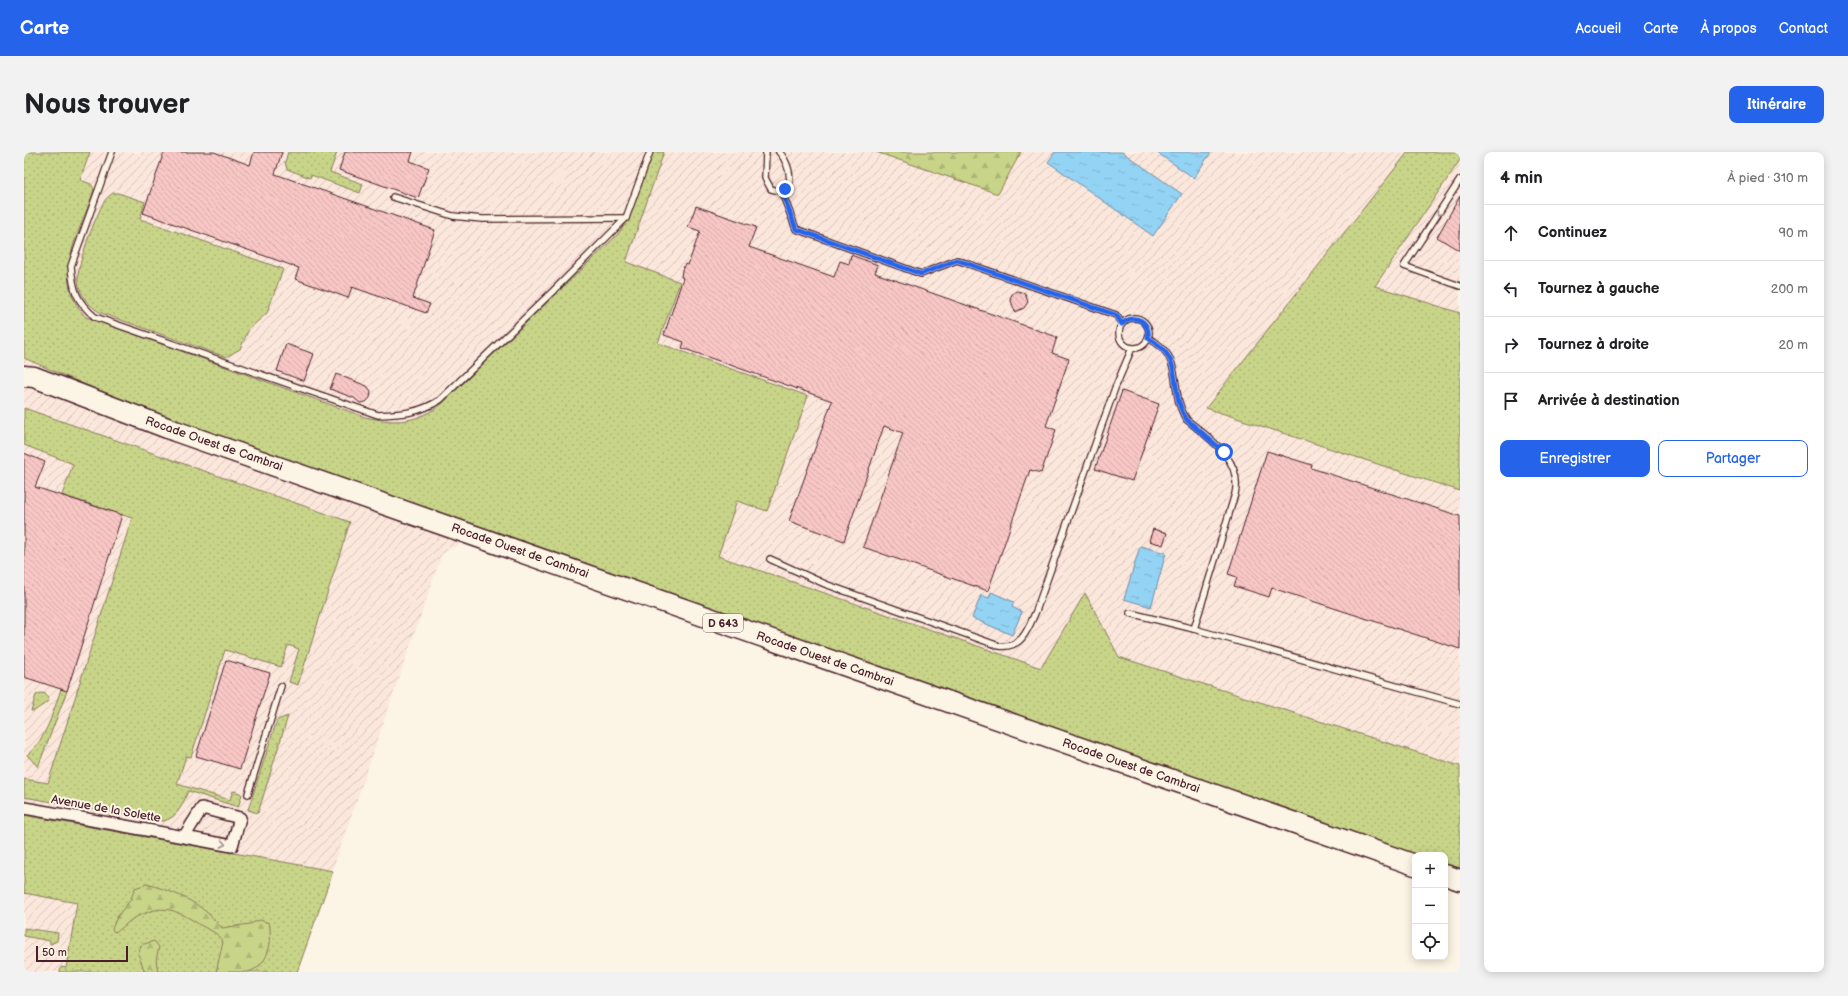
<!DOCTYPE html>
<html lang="fr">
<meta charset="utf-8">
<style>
:root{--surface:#fff;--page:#f2f2f2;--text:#202124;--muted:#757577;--line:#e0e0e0;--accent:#2563eb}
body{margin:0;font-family:"Balsamiq Sans",sans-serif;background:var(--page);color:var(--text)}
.controls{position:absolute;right:12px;bottom:12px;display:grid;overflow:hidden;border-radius:8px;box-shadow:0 2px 10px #0003}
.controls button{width:36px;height:36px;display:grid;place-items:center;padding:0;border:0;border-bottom:1px solid var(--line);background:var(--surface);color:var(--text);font:20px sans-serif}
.scale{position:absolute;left:12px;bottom:10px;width:92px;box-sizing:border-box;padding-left:4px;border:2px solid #4a1f2b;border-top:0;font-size:11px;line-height:14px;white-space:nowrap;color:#4a1f2b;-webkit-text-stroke:3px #fcf5e5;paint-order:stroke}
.stop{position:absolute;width:12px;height:12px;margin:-9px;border:3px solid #2563eb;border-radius:50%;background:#fff}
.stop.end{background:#2563eb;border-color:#fff;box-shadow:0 1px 4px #0008}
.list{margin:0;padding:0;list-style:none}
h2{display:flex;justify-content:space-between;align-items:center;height:52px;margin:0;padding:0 16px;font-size:17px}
h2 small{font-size:13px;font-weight:400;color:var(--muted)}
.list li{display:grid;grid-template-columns:26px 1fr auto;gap:12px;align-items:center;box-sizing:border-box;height:56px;padding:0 16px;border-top:1px solid var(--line)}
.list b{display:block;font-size:15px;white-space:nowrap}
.list em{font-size:13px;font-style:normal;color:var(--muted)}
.actions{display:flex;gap:8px;padding:12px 16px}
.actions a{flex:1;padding:9px 0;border:1px solid var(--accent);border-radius:8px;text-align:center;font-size:14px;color:var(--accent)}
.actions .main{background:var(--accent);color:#fff}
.icon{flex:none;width:22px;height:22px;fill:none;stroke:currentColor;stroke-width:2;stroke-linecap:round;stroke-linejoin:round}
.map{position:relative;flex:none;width:1436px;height:820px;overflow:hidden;border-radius:8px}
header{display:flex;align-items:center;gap:24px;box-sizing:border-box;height:56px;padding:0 20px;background:var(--accent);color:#fff}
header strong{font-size:19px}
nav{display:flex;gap:22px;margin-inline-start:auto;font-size:14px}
.intro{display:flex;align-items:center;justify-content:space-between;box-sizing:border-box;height:96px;padding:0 24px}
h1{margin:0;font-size:28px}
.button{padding:10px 18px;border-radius:8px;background:var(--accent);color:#fff;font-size:14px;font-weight:700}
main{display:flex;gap:24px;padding:0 24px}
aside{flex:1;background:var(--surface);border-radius:8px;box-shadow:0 2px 10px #0003}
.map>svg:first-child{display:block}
.industrial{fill:url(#industrial-furrows)}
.grass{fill:url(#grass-dots);stroke:#897a5a}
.forest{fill:url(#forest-firs);stroke:#897a5a}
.water{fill:url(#water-ripples);stroke:#768ba4}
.building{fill:url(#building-back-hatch);stroke:#4a1f2b}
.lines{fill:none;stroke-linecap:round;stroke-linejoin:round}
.lane-casing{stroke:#4a1f2b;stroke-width:8}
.street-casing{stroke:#4a1f2b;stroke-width:14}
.highway-casing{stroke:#4a1f2b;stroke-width:23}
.lane{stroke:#fcf5e5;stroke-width:5.5}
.street{stroke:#fcf5e5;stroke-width:11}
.highway{stroke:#fcf5e5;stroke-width:20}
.oneway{stroke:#a38a88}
.route{stroke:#2563eb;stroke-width:5}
.labels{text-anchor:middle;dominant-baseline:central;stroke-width:4;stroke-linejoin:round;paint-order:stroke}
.shield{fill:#fcf5e5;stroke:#7f5f63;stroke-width:1}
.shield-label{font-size:11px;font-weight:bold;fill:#4a1f2b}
.street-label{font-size:12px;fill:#4a1f2b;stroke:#fcf5e5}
</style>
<header>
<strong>Carte</strong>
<nav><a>Accueil</a><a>Carte</a><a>À propos</a><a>Contact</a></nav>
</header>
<div class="intro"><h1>Nous trouver</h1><a class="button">Itinéraire</a></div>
<main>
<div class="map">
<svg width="1436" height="820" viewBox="0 0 1436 820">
<defs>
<pattern id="industrial-furrows" width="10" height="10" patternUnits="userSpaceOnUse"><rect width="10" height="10" fill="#fbe7db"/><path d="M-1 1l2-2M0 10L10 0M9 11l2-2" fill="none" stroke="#d9c6bc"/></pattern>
<pattern id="grass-dots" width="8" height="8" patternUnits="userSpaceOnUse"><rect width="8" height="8" fill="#c8d589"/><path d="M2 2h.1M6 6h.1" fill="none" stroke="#adb676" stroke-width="1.8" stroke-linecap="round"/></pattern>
<pattern id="forest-firs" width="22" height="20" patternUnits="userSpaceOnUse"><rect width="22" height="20" fill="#c8d589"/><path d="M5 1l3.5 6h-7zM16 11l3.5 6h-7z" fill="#adb676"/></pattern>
<pattern id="water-ripples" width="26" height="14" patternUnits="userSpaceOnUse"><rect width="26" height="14" fill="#93d3f4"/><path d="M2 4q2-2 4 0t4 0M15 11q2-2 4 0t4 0" fill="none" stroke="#80b5d1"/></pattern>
<pattern id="building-back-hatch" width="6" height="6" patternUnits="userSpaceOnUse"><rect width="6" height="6" fill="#f8c7c5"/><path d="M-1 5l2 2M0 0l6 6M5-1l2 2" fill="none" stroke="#d6aaa9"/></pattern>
</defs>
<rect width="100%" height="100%" fill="#fcf5e5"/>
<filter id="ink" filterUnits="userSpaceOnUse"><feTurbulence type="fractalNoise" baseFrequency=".025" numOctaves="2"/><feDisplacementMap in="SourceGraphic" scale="8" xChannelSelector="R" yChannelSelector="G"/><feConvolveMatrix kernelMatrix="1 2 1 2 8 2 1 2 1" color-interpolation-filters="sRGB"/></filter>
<g filter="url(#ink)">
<path class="industrial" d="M 0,0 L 1436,0 L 1436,614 L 1095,505 L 1061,442 L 1017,516 L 521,343 L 418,402 L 273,820 L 0,820 Z"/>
<g class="grass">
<path d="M 0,0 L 66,0 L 56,28 L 67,32 L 70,37 C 57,82 24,124 62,165 L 341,265 C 373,272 393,271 419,251 L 593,83 L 602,71 L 627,0 L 640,0 L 602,110 L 656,130 L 634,191 L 784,244 L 743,359 L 713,349 L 694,404 L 1017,516 L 1061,441 L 1095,505 L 1436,614 L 1436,718 L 1421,713 L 1421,703 L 1393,703 L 125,259 L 78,240 L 0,206 Z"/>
<path d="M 264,0 L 313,0 L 306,20 L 339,32 L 336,41 L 287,23 L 286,26 L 263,17 L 261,10 Z"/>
<path d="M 1384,0 L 1436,0 L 1436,8 L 1351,134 L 1436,161 L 1436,339 L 1182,256 Z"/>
<path d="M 89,41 L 94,41 L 121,50 L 116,67 L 259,117 L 243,161 L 225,177 L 216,197 L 202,205 L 199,204 L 77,161 C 65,154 56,144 54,129 C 52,115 72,63 80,50 C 83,45 85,44 89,41 Z"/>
<path d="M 0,256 L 326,370 L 274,533 L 265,530 L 275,497 L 264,493 L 257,515 L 201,498 L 167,605 L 162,604 L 153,632 L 206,648 L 209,639 L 216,641 L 218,643 L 214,655 L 164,639 C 159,652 154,665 140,669 L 0,645 L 0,627 L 24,631 L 108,366 L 38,343 L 49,312 L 0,293 Z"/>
<path d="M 37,537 L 43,539 L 14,615 L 3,603 C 22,588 29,560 37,537 Z"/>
<path d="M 17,541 L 22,542 L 25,549 L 10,559 L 7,559 L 12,543 Z"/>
<path d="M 264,564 L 234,661 L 224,658 L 253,568 Z"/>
<path d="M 0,663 L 309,719 L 273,820 L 36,820 L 37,815 L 42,816 L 53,751 L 0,741 Z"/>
<path d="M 0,776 L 34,781 L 33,789 L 26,792 L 26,789 L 0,784 Z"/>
</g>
<g class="forest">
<path d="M 852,0 L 997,0 L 974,42 Z"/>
<path d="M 123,732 C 143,738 164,745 180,758 C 187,763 192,771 198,776 L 226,772 L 236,768 L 245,771 C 249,789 245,814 224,820 C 215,820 202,820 192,820 L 199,790 C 193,780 187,779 178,774 C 160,763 145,752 124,760 C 118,762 112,765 107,768 C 101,772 98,778 90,780 L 88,777 L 93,765 L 107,747 L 111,736 Z"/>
<path d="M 130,789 L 135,795 L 132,808 L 134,820 L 121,820 L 114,802 L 117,793 Z"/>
</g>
<g class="water">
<path d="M 1031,0 L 1098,0 L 1158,42 L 1129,84 L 1024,10 Z"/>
<path d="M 1132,0 L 1187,0 L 1170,26 Z"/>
<path d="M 1116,394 L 1142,401 L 1127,455 L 1100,447 Z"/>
<path d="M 967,440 L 990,450 L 988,455 L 998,460 L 988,483 L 948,466 L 957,443 L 965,446 Z"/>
</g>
<g class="building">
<path d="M 140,0 L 190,0 L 226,13 L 230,0 L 258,0 L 251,22 L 411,78 L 389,146 L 406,152 L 402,161 L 328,135 L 324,146 L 305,139 L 271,127 L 275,116 L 119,61 Z"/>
<path d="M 321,0 L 389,0 L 386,9 L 405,16 L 394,46 L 315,18 Z"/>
<path d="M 1436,44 L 1436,99 L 1413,85 Z"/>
<path d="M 672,54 L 732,75 L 725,95 L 810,125 L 816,109 L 825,112 L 827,103 L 854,113 L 851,121 L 1033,185 L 1028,201 L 1045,207 L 1022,274 L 1032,278 L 1017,321 L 1006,318 L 964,439 L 839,395 L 879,281 L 860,274 L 820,389 L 765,369 L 808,249 L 658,196 L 660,190 L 640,183 L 659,126 L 657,125 L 658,118 L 661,112 L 664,113 L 676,79 L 664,75 Z"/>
<path d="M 993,139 L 1001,141 L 1004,150 L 1000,156 L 991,160 L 986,146 L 989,141 Z"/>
<path d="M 262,192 L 290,202 L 280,229 L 253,219 Z"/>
<path d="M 312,222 L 343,234 L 347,239 L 346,246 L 342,250 L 336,251 L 330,246 L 306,237 Z"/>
<path d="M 1098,239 L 1135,252 L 1108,329 L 1071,317 Z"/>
<path d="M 1243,299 L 1288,313 L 1287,316 L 1436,364 L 1436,497 L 1248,436 L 1245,445 L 1210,434 L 1213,425 L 1204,422 Z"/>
<path d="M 0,301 L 21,310 L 11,335 L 98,363 L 43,539 L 0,525 Z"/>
<path d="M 1129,377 L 1143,381 L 1139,393 L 1125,389 Z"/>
<path d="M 202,508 L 246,521 L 216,617 L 172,604 Z"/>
</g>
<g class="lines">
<defs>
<g id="lane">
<path d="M 88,0 L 47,114 C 49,138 52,149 71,165 L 354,263 C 379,262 395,261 416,248 L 529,139 L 602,66 L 626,0"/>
<path d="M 742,0 L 741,26 L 747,37 C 774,46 767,12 755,0"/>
<path d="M 1436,28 L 1380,114 L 1436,134"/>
<path d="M 757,38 L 772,77 L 897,122 L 933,108 L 1092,163 L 1098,172"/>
<path d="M 369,45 L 429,64 L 458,67 L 602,66"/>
<circle cx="1110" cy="181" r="15"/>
<path d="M 1124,186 C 1163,205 1143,239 1163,268 C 1186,287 1219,308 1211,342 L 1170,477 L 1436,552"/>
<path d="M 746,407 L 801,432 L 975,494 C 998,497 1004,477 1012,459 L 1091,236 L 1108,196"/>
<path d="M 1106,461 L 1170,477"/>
<path d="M 224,642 L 257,534"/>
</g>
<path id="street" d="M 0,656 C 70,668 139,681 208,694 L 216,666 L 178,656 L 160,685"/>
<g id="highway">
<path d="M 0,224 L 10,225 L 151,279 L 1391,713"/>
<path d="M 1421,723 L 1436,728"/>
</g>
</defs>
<use href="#lane" class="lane-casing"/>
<use href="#street" class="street-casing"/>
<use href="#highway" class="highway-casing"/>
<use href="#lane" class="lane"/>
<use href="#street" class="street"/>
<use href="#highway" class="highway"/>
</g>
<defs><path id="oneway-chevron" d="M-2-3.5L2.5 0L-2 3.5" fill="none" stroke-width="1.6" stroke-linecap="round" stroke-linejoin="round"/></defs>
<g class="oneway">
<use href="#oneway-chevron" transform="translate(1415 61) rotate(123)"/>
<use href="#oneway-chevron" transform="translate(199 692) rotate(11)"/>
</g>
</g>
<g class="lines" filter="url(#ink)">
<path class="route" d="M 761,37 L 757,38 L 772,77 L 897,122 L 933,108 L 1092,163 L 1098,172 C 1110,160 1127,170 1124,186 C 1163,206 1143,239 1163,268 L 1200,300"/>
</g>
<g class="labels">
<rect class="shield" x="679" y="462" width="40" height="18" rx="3"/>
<g class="shield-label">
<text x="699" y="471">D 643</text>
</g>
<g class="street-label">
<text transform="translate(190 292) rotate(19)">Rocade Ouest de Cambrai</text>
<text transform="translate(496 399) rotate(19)">Rocade Ouest de Cambrai</text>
<text transform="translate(801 507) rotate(19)">Rocade Ouest de Cambrai</text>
<text transform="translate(1107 614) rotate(19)">Rocade Ouest de Cambrai</text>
<text transform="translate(82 657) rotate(10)">Avenue de la Solette</text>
</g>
</g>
</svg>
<div class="controls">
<button>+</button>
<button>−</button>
<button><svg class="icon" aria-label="locate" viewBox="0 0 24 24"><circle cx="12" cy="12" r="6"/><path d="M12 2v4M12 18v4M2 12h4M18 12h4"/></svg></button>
</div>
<div class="scale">50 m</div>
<div class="stop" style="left:1200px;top:300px"></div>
<div class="stop end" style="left:761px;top:37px"></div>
</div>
<aside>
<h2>4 min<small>À pied · 310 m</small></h2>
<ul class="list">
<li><svg class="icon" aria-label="ahead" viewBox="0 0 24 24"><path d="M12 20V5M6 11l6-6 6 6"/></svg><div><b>Continuez</b></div><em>90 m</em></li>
<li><svg class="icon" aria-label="left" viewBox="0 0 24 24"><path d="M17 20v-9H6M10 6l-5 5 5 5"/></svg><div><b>Tournez à gauche</b></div><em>200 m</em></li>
<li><svg class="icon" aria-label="right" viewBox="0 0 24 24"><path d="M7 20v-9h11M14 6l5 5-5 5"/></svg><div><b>Tournez à droite</b></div><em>20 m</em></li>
<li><svg class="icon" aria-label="arrive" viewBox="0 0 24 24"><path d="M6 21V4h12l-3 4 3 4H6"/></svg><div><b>Arrivée à destination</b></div></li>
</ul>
<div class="actions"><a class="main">Enregistrer</a><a>Partager</a></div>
</aside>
</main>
